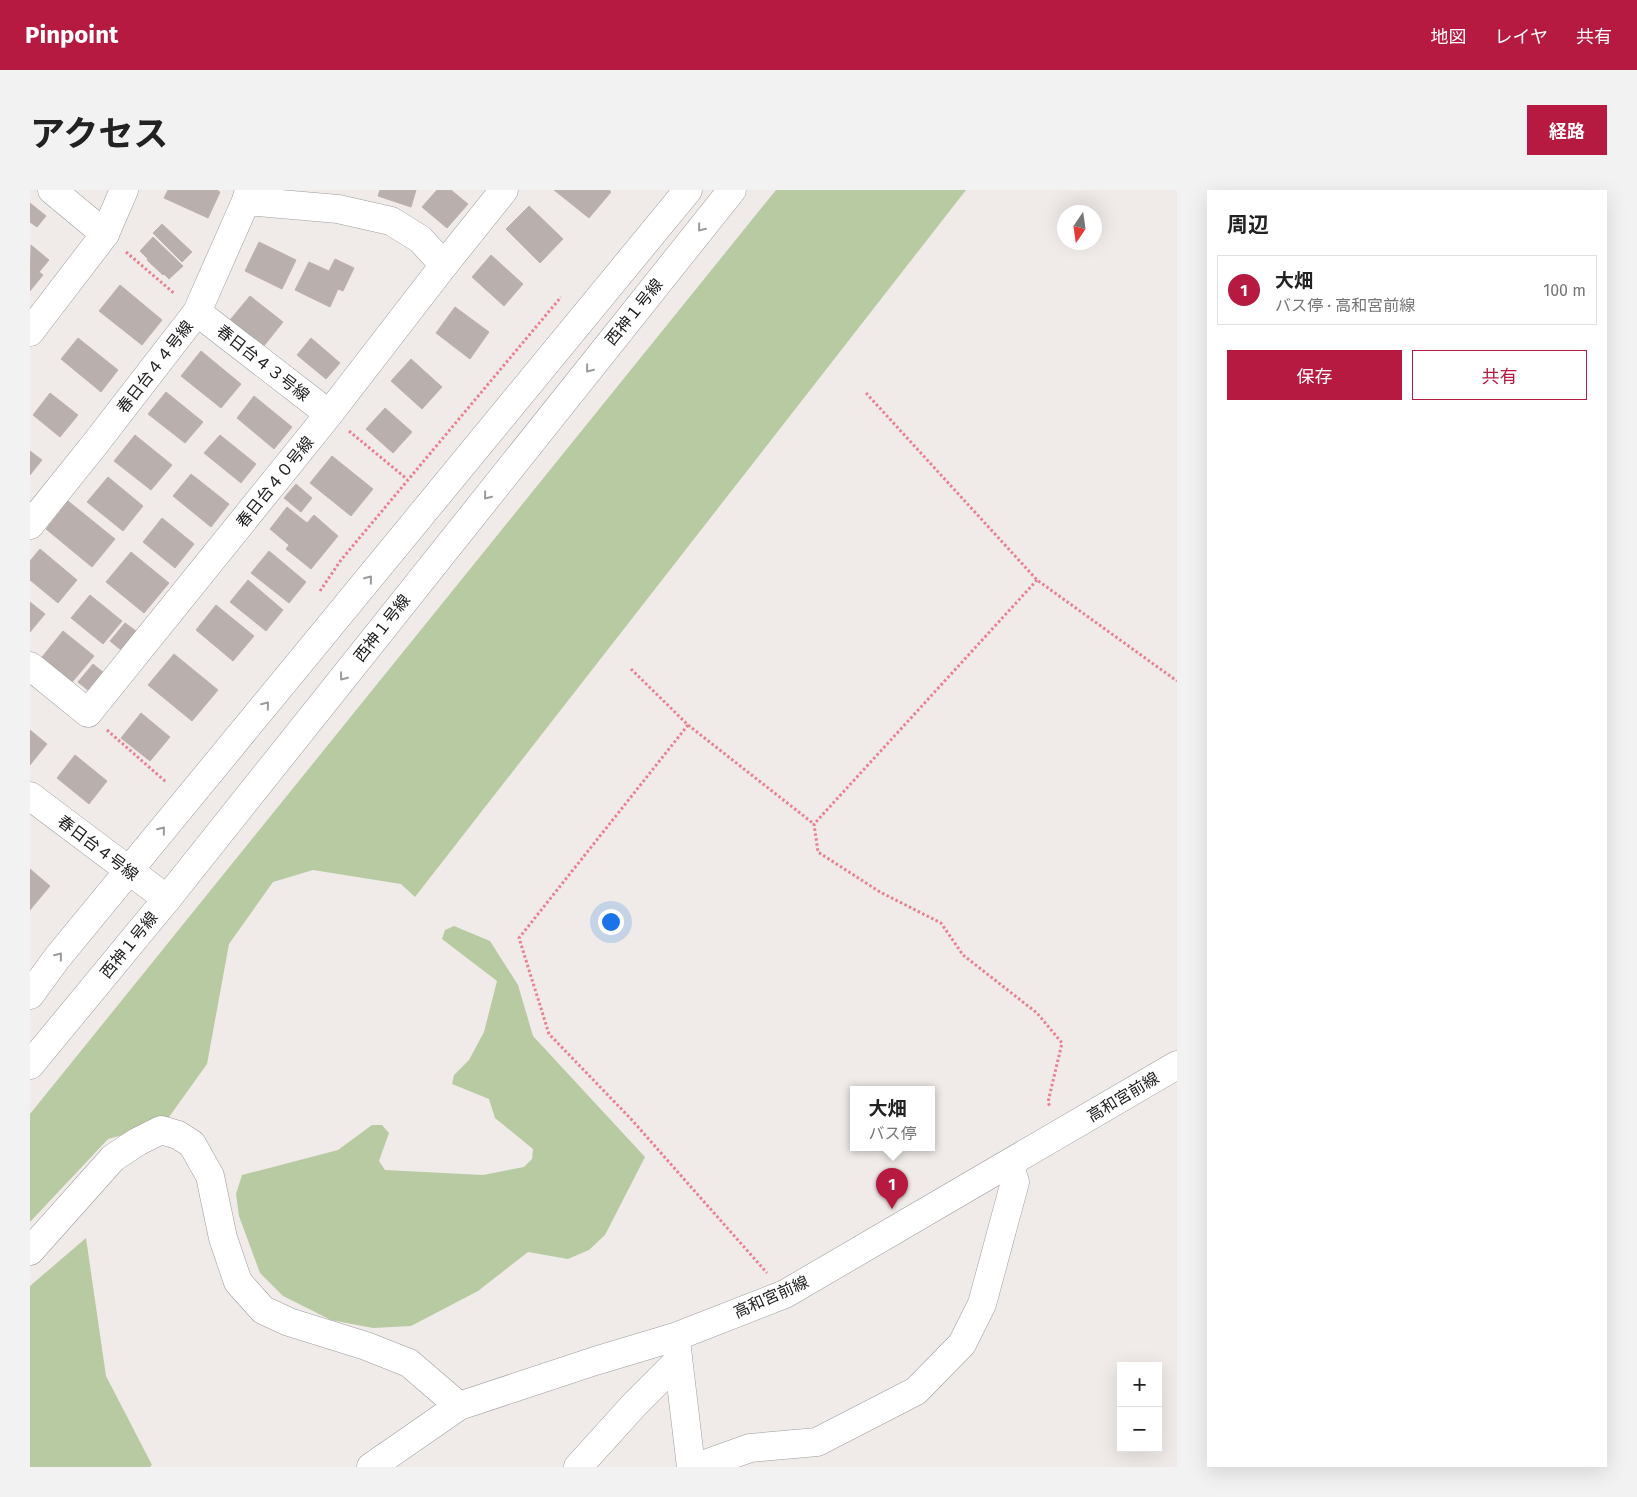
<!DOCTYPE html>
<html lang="ja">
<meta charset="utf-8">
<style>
:root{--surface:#fff;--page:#f2f2f2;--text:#222;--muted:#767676;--line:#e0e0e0;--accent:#b71a40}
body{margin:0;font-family:"Fira Sans","Noto Sans JP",sans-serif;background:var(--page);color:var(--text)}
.controls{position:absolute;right:15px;bottom:15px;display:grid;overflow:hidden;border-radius:0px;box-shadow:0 5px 20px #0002}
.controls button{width:45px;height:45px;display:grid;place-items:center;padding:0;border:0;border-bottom:1px solid var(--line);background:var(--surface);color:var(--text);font:25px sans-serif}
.compass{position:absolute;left:1027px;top:15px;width:45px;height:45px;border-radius:50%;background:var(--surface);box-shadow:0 5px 20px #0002;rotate:193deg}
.you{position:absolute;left:580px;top:731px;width:18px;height:18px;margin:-12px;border:4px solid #fff;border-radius:50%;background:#1a73e8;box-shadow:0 0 0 8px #1a73e833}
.badge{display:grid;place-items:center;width:32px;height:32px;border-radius:50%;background:var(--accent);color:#fff;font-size:16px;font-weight:700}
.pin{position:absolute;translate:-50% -41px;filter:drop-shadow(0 1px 2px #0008)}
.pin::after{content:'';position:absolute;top:26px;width:18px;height:15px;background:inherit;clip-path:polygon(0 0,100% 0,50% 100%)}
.popup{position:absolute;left:820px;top:896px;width:85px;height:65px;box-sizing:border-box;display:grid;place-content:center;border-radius:0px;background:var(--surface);filter:drop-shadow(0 1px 4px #0005);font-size:16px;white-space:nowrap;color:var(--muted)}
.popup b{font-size:19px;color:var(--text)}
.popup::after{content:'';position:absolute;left:50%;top:100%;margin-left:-10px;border:10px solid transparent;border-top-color:var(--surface)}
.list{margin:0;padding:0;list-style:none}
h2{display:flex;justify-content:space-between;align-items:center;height:65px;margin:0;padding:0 20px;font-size:21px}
h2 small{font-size:16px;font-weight:400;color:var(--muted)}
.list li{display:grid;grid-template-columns:32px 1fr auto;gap:15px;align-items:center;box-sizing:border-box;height:70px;margin:0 10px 10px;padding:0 10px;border:1px solid var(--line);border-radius:0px}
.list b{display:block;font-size:19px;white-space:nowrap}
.list p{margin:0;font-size:16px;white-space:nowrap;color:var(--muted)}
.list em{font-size:16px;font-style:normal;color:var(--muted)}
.actions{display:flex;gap:10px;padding:15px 20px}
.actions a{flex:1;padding:11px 0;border:1px solid var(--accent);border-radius:0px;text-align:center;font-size:18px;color:var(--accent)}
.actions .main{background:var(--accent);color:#fff}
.map{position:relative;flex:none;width:1147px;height:1277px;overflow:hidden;border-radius:0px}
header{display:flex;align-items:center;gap:30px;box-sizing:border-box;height:70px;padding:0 25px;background:var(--accent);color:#fff}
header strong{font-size:24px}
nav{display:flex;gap:28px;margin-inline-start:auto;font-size:18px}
.intro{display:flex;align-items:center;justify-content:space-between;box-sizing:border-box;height:120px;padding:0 30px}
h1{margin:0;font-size:35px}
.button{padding:12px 22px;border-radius:0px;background:var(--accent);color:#fff;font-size:18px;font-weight:700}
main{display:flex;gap:30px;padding:0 30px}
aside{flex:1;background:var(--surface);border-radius:0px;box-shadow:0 5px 20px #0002}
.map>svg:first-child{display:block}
.forest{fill:#b7caa2}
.building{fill:#b9b0ae;stroke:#c0b0ac}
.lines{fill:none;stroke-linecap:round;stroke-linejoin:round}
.minor-casing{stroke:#9d9d9d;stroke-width:29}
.path{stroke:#e9808f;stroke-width:3;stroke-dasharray:2.5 2.5;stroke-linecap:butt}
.minor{stroke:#fff;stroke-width:28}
.oneway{stroke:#9b9b9b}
.labels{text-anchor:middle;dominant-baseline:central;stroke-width:4.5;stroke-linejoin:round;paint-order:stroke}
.street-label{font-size:16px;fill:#202020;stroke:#fff}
</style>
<header>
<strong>Pinpoint</strong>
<nav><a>地図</a><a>レイヤ</a><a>共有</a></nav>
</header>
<div class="intro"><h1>アクセス</h1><a class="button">経路</a></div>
<main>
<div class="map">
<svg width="1147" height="1277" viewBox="0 0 1147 1277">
<rect width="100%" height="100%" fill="#f0ebe8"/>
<g class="forest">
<path d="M 746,0 L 936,0 L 385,707 L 371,694 L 283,680 L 243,692 L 199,754 L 177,874 L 134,934 L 78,949 L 0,1032 L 0,924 Z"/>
<path d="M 424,736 L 460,751 L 488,795 L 503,846 L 615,967 L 575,1045 L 559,1060 L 538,1069 L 498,1062 L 448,1101 L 381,1136 L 343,1138 L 301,1130 L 253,1106 L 230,1083 L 209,1026 L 206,1004 L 212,985 L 308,960 L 342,935 L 352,935 L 359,943 L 349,971 L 355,980 L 453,985 L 494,977 L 502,969 L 503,959 L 465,928 L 459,909 L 422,894 L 424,885 L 439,870 L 454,842 L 467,791 L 412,749 L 415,740 Z"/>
<path d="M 56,1048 L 76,1186 L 122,1275 L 120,1277 L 0,1277 L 0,1096 Z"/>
</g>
<g class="building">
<path d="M 138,0 L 187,0 L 190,2 L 178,28 L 134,8 Z"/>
<path d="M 350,0 L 386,0 L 381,17 L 348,6 Z"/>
<path d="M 407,0 L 421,0 L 438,14 L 417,38 L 392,17 Z"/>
<path d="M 524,0 L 579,0 L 581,2 L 559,28 Z"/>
<path d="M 0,13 L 16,26 L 7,37 L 0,32 Z"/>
<path d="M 499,16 L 533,49 L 510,73 L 476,39 Z"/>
<path d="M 132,34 L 162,62 L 152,72 L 123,43 Z"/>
<path d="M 123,47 L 153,76 L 139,89 L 134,84 L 133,85 L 117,70 L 118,69 L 110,61 Z"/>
<path d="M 229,52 L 266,70 L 252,99 L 215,81 Z"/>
<path d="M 1,55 L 19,70 L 9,82 L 13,85 L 0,101 Z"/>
<path d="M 461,65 L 493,94 L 474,116 L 442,87 Z"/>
<path d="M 305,69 L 324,78 L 313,101 L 308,99 L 300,117 L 265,100 L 279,72 L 299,81 Z"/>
<path d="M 90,95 L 132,130 L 112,155 L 69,121 Z"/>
<path d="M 220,106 L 253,132 L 233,157 L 200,130 Z"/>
<path d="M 425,117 L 459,142 L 440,169 L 406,143 Z"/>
<path d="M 48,148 L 88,180 L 71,202 L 31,169 Z"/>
<path d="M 281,148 L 310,173 L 296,189 L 267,165 Z"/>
<path d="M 171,161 L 211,194 L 191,218 L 151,186 Z"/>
<path d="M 381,169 L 412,197 L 392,219 L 361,191 Z"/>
<path d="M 136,202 L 173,232 L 155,253 L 118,224 Z"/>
<path d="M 20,203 L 48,225 L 30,247 L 3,225 Z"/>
<path d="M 224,206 L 262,237 L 244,259 L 207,228 Z"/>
<path d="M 355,218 L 382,242 L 363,263 L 336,239 Z"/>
<path d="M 105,245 L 142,275 L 121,300 L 84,271 Z"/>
<path d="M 190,245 L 226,274 L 211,293 L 174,263 Z"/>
<path d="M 0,261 L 12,270 L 0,285 Z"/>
<path d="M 302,266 L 343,299 L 321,326 L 280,293 Z"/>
<path d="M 161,284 L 199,314 L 181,337 L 143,306 Z"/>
<path d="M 78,287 L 113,316 L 93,341 L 57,312 Z"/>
<path d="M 266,294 L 282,308 L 271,322 L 254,308 Z"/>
<path d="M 38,311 L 85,349 L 62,377 L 16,339 Z"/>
<path d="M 257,317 L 277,333 L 284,325 L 308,346 L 281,379 L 256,359 L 259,355 L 240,339 Z"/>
<path d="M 132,328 L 164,354 L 145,378 L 113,352 Z"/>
<path d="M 10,359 L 47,390 L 28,413 L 0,390 L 0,371 Z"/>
<path d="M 239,361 L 276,392 L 259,413 L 221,383 Z"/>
<path d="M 101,362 L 139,393 L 114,423 L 76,392 Z"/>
<path d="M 218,390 L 253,420 L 236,441 L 200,412 Z"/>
<path d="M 60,405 L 92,431 L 73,454 L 41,428 Z"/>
<path d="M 0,412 L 15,424 L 0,442 Z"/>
<path d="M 186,415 L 224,446 L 203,471 L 166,440 Z"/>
<path d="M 95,433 L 106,441 L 91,460 L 80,451 Z"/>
<path d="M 33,441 L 64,466 L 38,497 L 8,472 Z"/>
<path d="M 144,464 L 188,500 L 162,531 L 118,495 Z"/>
<path d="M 63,474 L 74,483 L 59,501 L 48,492 Z"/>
<path d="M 111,523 L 140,547 L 120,571 L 91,548 Z"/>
<path d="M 0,540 L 17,554 L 0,575 Z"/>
<path d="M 45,565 L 77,591 L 59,614 L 27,588 Z"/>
<path d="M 0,679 L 20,696 L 0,720 Z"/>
</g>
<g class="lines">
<defs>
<g id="minor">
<path d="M 22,0 L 75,44"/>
<path d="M 216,11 L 308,19 L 361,31 L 390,49 L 414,75"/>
<path d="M 167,122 L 299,224"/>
<path d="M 0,142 L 75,44 L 94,0"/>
<path d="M 0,335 L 65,254 L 167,122 L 216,11 L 219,0"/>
<path d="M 0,476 L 58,523 L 299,224 L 414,75 L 474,0"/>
<path d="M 0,606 L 137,709"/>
<path d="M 0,805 L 27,768 L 658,0"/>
<path d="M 0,875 L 137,709 L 702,0"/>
<path d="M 0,1061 L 83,968 L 107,952 L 131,940 L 148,945 L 162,954 L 180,986 L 193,1048 L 208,1092 L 233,1120 L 259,1132 L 336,1156 L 379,1173 L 429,1216"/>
<path d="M 647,1159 L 661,1277"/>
<path d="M 341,1277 L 429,1216 L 565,1171 L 645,1147 L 755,1104 L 1147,875"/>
<path d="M 548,1277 L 604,1215 L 648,1171"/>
<path d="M 667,1277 L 720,1258 L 787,1252 L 886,1201 L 932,1154 L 952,1114 L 985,992 L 979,974"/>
</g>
</defs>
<use href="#minor" class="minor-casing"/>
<g class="path">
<path d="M 96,62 L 145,104"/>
<path d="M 836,203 L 1007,390 L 1147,491"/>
<path d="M 319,241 L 377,289"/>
<path d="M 1007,390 L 784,634 L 788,662 L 850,702 L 911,733 L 933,765 L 1007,823 L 1032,853 L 1018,912 L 1020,917"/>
<path d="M 290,401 L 311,370 L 531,107"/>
<path d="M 601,479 L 658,535 L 784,634"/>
<path d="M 658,535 L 489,748 L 519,844 L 601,929 L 737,1083"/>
<path d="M 77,540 L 136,592"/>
</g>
<use href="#minor" class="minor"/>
</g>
<defs><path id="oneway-chevron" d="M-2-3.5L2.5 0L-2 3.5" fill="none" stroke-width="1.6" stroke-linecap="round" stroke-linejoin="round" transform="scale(1.25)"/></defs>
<g class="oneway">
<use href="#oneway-chevron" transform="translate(671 38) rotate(129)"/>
<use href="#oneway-chevron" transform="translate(559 179) rotate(129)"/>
<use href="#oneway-chevron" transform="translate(457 306) rotate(129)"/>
<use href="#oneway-chevron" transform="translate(339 389) rotate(-51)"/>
<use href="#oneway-chevron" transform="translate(313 487) rotate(128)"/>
<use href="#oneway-chevron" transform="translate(236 515) rotate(-51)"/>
<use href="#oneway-chevron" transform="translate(132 640) rotate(-51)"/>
<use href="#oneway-chevron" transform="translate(29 766) rotate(-51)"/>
</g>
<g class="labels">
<g class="street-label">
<text transform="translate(604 122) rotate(-51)">西神１号線</text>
<text transform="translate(233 173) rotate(38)">春日台４３号線</text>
<text transform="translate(125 177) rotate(-52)">春日台４４号線</text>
<text transform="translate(245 292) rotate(-51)">春日台４０号線</text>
<text transform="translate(352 438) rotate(-52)">西神１号線</text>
<text transform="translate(68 658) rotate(37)">春日台４号線</text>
<text transform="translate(99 755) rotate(-51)">西神１号線</text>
<text transform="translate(1093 907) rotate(-31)">高和宮前線</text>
<text transform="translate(741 1107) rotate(-24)">高和宮前線</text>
</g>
</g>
</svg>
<div class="controls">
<button>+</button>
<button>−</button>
</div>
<svg class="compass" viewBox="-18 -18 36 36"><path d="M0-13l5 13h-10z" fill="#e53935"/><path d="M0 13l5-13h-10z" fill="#767676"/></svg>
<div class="you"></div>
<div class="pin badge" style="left:862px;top:1019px">1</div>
<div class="popup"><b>大畑</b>バス停</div>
</div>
<aside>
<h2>周辺<small></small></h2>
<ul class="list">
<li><span class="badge">1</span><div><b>大畑</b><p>バス停 · 高和宮前線</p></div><em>100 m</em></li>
</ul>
<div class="actions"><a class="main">保存</a><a>共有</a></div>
</aside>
</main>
